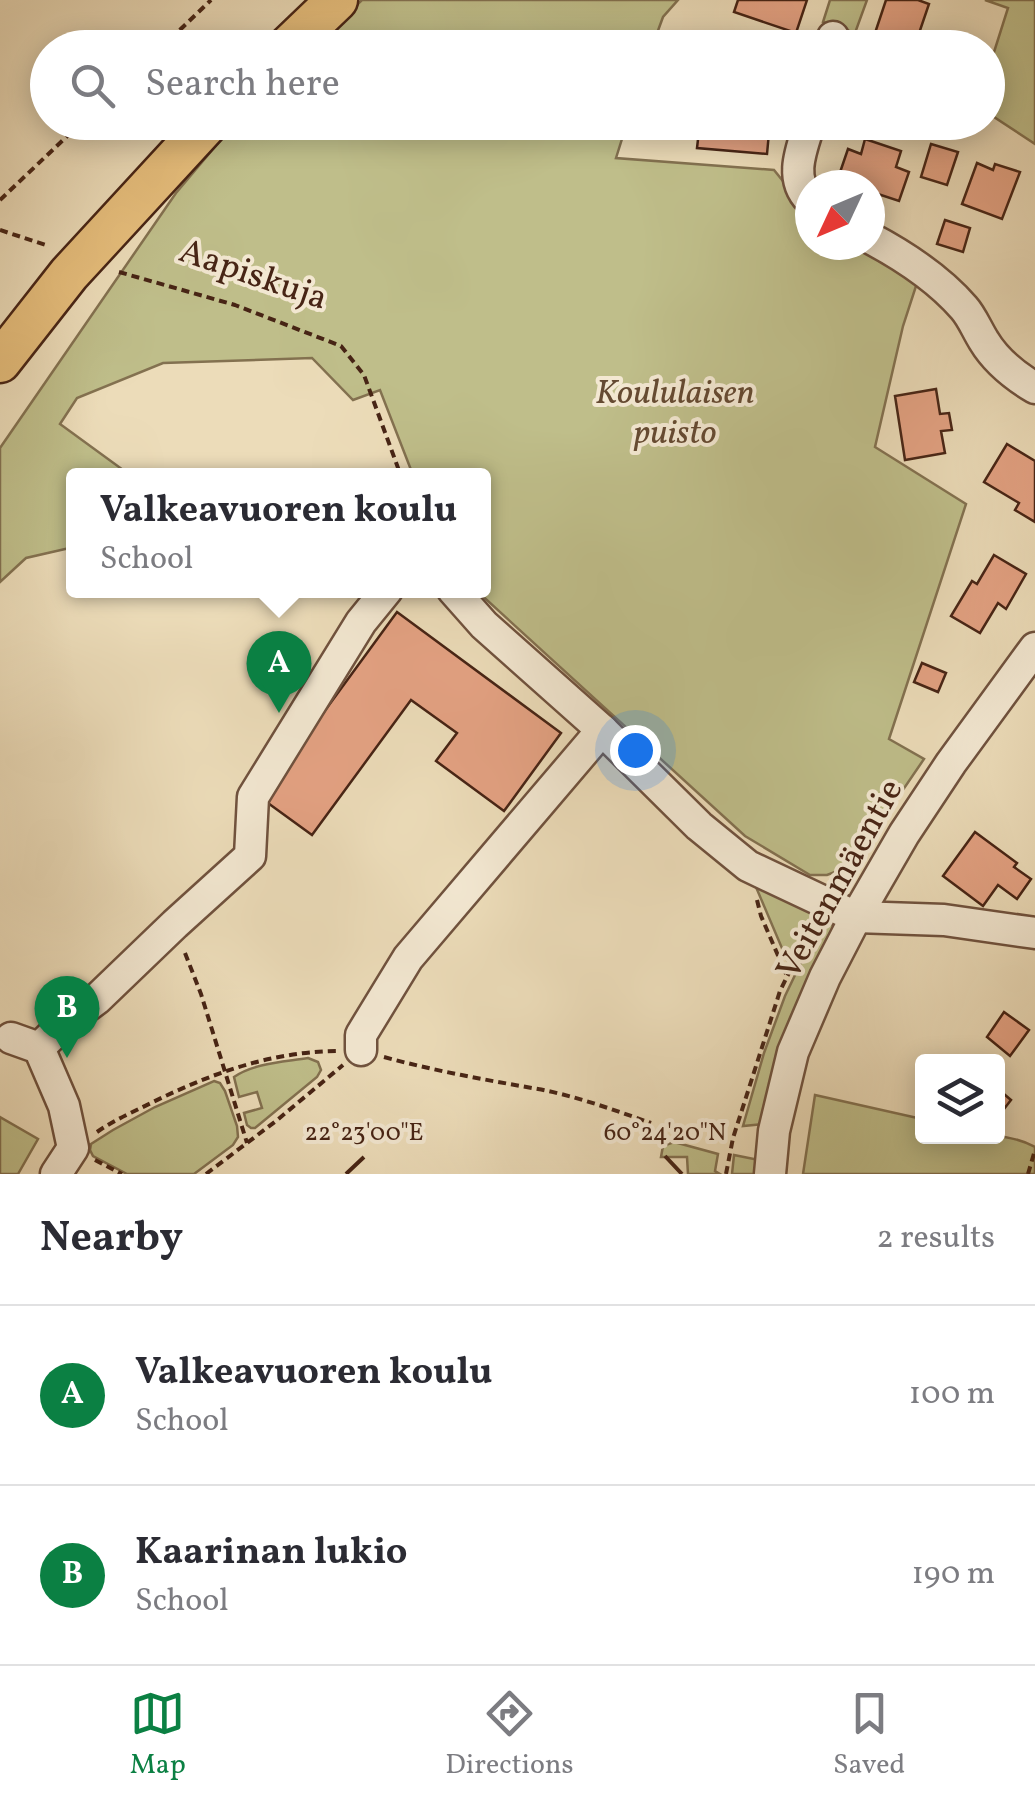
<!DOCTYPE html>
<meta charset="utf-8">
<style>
:root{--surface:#fff;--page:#f2f2f3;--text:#2b2b33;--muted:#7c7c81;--line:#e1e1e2;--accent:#0b8043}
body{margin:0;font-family:Vollkorn,serif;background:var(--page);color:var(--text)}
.controls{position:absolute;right:30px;bottom:30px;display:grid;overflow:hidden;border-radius:10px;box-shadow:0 5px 25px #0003}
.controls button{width:90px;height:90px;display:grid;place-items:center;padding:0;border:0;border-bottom:2px solid var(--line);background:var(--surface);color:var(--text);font:50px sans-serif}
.compass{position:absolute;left:795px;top:170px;width:90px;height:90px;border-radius:50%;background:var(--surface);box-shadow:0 5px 25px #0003;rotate:226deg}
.you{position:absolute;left:635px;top:750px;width:35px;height:35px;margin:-25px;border:8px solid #fff;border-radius:50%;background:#1a73e8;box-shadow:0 0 0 15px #1a73e833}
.badge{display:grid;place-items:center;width:65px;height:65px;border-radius:50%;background:var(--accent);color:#fff;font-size:32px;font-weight:700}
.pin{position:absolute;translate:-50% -82px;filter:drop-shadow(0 2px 5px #0008)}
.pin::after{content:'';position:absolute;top:52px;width:35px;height:30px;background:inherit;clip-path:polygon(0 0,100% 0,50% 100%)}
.popup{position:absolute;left:66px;top:468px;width:425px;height:130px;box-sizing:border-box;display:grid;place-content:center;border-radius:10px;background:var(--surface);filter:drop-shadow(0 2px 8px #0005);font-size:32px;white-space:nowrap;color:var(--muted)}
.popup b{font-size:38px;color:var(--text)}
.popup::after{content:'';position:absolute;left:50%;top:100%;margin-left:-20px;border:20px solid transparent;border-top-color:var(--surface)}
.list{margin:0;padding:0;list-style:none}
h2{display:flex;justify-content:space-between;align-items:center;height:130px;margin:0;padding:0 40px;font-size:42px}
h2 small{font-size:32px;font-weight:400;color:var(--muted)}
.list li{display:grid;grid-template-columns:65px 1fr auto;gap:30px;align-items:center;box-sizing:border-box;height:180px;padding:0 40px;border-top:2px solid var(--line)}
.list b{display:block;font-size:38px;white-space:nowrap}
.list p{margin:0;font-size:32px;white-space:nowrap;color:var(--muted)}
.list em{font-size:32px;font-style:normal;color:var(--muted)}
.icon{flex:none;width:55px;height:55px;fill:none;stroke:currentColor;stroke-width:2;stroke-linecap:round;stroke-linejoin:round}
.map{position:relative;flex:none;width:1035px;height:1174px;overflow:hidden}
.search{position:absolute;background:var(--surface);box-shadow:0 5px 25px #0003;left:30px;right:30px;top:30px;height:110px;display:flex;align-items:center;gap:25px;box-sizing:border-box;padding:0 35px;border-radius:55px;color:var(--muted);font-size:38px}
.sheet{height:490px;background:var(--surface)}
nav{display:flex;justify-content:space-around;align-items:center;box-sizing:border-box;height:140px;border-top:2px solid var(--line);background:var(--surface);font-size:28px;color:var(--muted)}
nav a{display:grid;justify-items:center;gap:5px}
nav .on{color:var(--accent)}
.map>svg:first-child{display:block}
.green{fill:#bfbe8a;stroke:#837150;stroke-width:2.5}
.building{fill:#e4a283;stroke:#472415;stroke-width:2.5}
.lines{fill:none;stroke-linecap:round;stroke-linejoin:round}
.minor-casing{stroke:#70523e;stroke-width:35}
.major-casing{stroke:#472415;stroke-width:45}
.path{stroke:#472415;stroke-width:4;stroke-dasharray:8 5;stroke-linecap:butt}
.minor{stroke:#f3e8d2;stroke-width:30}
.major{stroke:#e6be7c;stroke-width:40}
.ticks{fill:none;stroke:#472415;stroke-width:4}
.labels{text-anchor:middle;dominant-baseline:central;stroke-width:8;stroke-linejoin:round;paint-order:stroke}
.street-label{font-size:35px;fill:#472415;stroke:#f3e8d2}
.park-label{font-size:35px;font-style:italic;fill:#654a32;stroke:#f3e8d2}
.ticks-label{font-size:25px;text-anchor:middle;fill:#472415;stroke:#f3e8d2;stroke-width:8;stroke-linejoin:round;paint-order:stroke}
</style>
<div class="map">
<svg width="1035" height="1174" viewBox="0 0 1035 1174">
<rect width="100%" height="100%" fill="#ecdcb9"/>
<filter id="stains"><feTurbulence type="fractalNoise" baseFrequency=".002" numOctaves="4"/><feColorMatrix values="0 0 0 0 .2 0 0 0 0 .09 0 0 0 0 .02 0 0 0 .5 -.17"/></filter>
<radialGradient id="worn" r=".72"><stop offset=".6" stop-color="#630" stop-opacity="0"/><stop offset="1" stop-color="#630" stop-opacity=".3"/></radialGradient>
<g class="green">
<path d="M 362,0 L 678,0 L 663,17 L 652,47 L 311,48 Z"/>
<path d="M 830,0 L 867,0 L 855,33 L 823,22 Z"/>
<path d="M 985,0 L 1035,0 L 1035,144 L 988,113 L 988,71 L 1008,8 Z"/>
<path d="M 235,123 L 627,123 L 616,158 L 774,170 L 799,201 L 810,210 L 810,245 L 865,245 L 917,283 L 903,326 L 875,447 L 966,504 L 889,739 L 924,759 L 851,866 L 827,875 L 810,875 L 745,836 L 477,591 L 484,590 L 484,476 L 413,475 L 380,390 L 353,400 L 312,358 L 163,363 L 77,398 L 60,424 L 130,475 L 74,476 L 74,547 L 26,558 L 0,582 L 0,448 L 176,193 Z"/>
<path d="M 753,880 L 814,912 L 790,960 L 787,960 Z"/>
<path d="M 829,920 L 833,926 L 832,935 L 764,1124 L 743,1126 L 764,1053 L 785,996 L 820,923 Z"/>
<path d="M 308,1058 L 318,1062 L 321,1070 L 317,1077 L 255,1128 L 251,1128 L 247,1125 L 244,1113 L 262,1108 L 257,1092 L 239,1097 L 234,1077 C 254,1063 284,1062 308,1058 Z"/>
<path d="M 214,1081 L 220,1083 L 225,1091 L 237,1126 L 238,1137 L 233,1145 L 194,1174 L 127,1174 L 93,1156 L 90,1150 L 91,1144 L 113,1130 L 155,1107 Z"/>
<path d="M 815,1095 L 922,1119 L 922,1136 C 958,1136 1003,1129 1035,1147 L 1035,1174 L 803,1174 Z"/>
<path d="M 0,1117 L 38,1139 L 18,1174 L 0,1174 Z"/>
<path d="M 674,1142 L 718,1154 L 715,1171 L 720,1174 L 688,1174 L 687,1157 L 661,1157 L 663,1146 Z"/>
<path d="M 734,1155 L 759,1160 L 759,1174 L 732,1174 Z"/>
</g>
<g class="building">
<path d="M 738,0 L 807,0 L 796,33 L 734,12 Z"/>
<path d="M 886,0 L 918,0 L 929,4 L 914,48 L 870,48 Z"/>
<path d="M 700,122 L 770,122 L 767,154 L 697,148 Z"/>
<path d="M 865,139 L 901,151 L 896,167 L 909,172 L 899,201 L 872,192 L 870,195 L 870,185 L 836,184 L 848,149 L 861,154 Z"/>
<path d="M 931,144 L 958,152 L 947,185 L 921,177 Z"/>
<path d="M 977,163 L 993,170 L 995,164 L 1020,172 L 1002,219 L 962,204 Z"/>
<path d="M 945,220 L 970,228 L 963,252 L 937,244 Z"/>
<path d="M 936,389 L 940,414 L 949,413 L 952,430 L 941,431 L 945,453 L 905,460 L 895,396 Z"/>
<path d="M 1007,444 L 1035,461 L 1035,522 L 1015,510 L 1019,503 L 984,482 Z"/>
<path d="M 994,555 L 1026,574 L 1006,609 L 998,603 L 980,633 L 951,616 L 972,581 L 977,584 Z"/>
<path d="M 397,612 L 561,733 L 504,811 L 436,761 L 457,733 L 411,700 L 312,835 L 261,798 Z"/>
<path d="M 922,663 L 946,673 L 938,692 L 914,682 Z"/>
<path d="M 975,832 L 1017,863 L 1014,867 L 1031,879 L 1017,899 L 998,885 L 983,906 L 943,876 Z"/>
<path d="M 1004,1012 L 1029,1030 L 1010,1056 L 987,1037 Z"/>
<path d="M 998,1089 L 1011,1100 L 1000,1114 L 998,1111 Z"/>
</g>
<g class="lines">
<defs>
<g id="minor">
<path d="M 830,48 L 833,37"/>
<path d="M 810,122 C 802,148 788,178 810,200"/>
<path d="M 870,238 C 904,256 938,278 964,308 C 972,317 977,330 984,341 C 996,361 1015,376 1035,388"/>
<path d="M 453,590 L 484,625 L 602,730 L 699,826 L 748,866 L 856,917 L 944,920 L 1035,933"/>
<path d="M 11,1038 L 39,1048 L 64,1106 L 73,1148 L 56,1174"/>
<path d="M 39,1048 L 67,1021 L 97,999 L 175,924 L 250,856 L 253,797 L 361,622 L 387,590"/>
<path d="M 361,1050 L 361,1035 L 408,958 L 602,730"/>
<path d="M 770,1174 L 774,1131 L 793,1052 L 825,977 L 856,917 L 904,834 L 951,763 L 1035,648"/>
</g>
<g id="major">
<path d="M 287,48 L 337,0"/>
<path d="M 0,362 L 69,274 L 209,122"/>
</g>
</defs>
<use href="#minor" class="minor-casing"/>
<use href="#major" class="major-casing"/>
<g class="path">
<path d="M 161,48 L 211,0"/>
<path d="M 0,200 L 82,122"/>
<path d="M 0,230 L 49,246"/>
<path d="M 119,272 L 235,305 L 341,346 L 364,375 L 401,476"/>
<path d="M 757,900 L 761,916 L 786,974"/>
<path d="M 185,953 L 201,994 L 247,1143"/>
<path d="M 384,1057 C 435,1071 486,1080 538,1089 C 576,1096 614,1110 651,1123"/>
<path d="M 97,1132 C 114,1120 133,1112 151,1103 C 210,1074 269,1052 336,1051"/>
<path d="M 95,1160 L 122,1174"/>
<path d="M 206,1174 L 276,1121 L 343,1065"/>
<path d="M 726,1174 L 733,1138 L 780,991 L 813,924"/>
<path d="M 1028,1174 L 1035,1150"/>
</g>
<use href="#minor" class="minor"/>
<use href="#major" class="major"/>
</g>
<path class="ticks" d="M 665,1156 L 682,1174M 346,1174 L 364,1157"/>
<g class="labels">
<g class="street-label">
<text transform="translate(253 276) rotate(19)">Aapiskuja</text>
<text transform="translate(841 880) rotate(-61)">Veitenmäentie</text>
</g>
<g class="park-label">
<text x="675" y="394">Koululaisen<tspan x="675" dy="40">puisto</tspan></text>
</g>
</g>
<g class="ticks-label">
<text x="665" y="1140">60°24'20"N</text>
<text x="364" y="1140">22°23'00"E</text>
</g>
<rect width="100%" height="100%" filter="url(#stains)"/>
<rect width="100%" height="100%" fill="url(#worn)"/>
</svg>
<div class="controls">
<button><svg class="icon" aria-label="layers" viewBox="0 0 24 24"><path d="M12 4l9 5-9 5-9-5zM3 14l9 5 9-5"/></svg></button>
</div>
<svg class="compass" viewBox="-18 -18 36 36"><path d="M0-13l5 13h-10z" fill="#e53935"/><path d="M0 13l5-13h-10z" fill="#7c7c81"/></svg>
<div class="you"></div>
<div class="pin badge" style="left:279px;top:713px">A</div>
<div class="popup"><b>Valkeavuoren koulu</b>School</div>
<div class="pin badge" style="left:67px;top:1058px">B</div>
<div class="search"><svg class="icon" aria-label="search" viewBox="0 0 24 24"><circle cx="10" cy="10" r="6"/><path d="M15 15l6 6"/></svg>Search here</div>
</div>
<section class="sheet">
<h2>Nearby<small>2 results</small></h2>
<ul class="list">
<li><span class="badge">A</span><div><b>Valkeavuoren koulu</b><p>School</p></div><em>100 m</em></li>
<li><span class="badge">B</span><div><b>Kaarinan lukio</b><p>School</p></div><em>190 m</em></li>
</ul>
</section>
<nav>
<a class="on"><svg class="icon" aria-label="map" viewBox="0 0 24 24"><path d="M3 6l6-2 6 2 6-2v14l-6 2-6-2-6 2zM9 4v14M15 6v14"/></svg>Map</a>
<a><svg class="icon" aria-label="directions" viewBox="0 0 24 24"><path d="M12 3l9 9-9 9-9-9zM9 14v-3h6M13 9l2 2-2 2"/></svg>Directions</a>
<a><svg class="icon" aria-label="saved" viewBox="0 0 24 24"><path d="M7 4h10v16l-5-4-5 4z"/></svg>Saved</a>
</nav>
